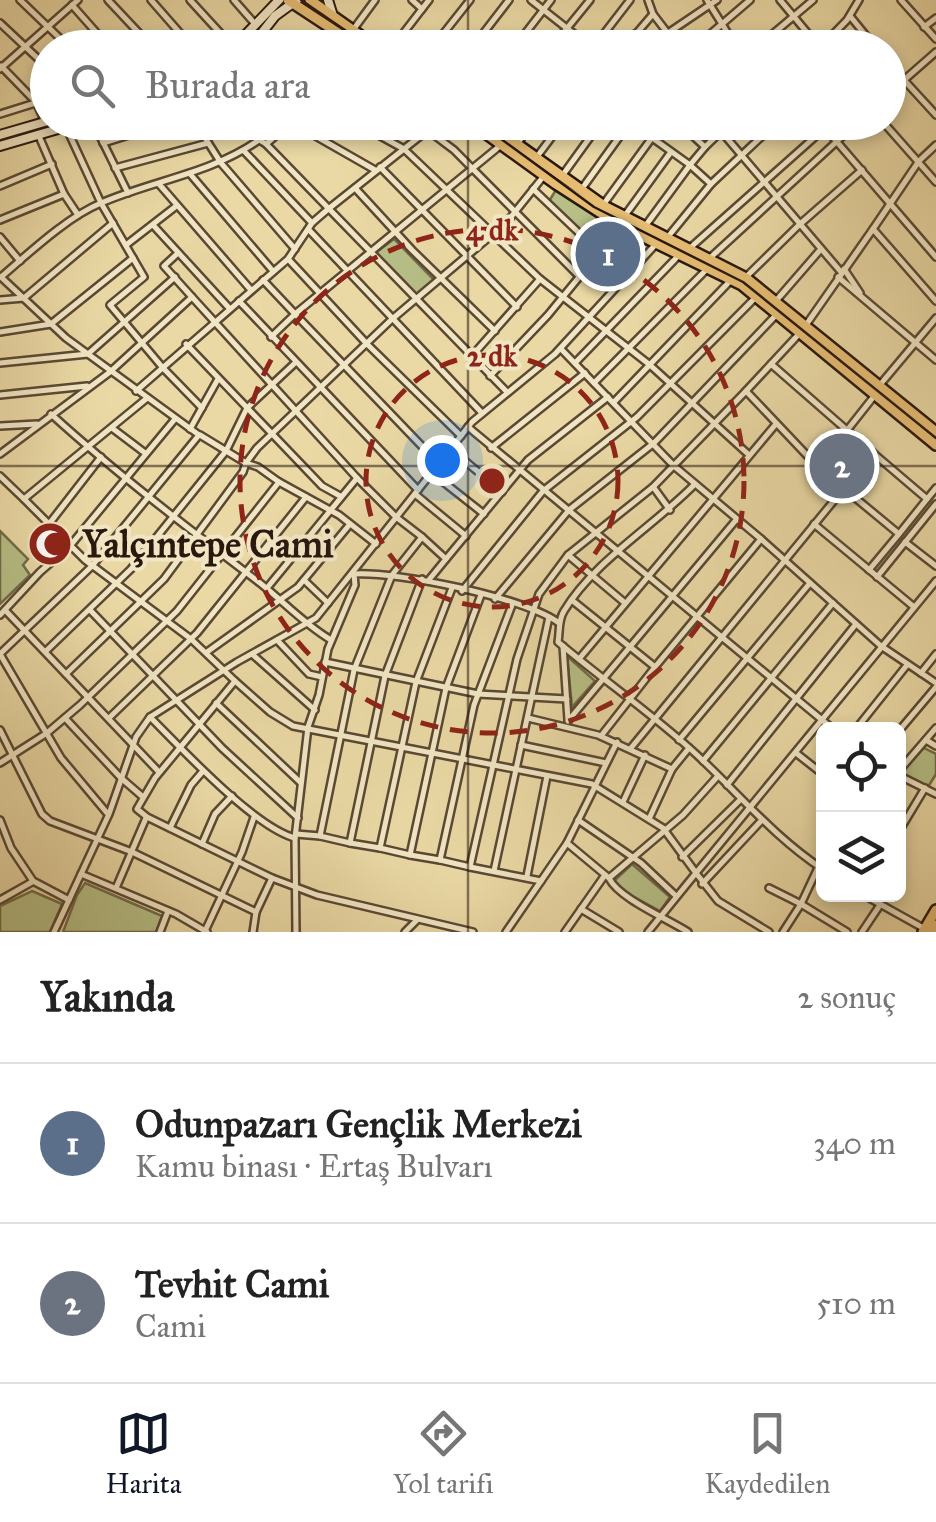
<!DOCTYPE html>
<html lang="tr">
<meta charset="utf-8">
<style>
:root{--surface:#fff;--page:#f6f6f6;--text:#222;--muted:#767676;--line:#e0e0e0;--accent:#111827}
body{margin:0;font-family:"IM FELL Great Primer",serif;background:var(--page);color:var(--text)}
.controls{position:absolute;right:30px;bottom:30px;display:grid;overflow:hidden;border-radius:15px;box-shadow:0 5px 15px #0003}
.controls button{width:90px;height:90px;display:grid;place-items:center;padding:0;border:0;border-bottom:2px solid var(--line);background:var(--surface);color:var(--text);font:50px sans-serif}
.you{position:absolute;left:442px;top:460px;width:35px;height:35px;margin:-25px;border:8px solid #fff;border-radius:50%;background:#1a73e8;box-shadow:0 0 0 15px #1a73e833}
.badge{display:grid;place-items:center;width:65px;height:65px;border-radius:50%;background:var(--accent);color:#fff;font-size:32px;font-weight:700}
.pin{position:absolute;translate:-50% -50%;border:5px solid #fff;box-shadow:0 2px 10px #0006}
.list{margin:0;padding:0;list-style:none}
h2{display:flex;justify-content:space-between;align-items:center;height:130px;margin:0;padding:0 40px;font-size:42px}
h2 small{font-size:32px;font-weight:400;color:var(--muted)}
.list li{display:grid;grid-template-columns:65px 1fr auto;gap:30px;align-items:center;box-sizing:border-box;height:160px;padding:0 40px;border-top:2px solid var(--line)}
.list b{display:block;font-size:38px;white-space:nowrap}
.list p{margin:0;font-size:32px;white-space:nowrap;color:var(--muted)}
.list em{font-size:32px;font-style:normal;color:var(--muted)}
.icon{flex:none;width:55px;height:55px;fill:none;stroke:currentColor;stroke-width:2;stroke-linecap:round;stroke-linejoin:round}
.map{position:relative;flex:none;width:936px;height:932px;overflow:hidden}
.search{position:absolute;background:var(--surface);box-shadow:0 5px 15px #0003;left:30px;right:30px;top:30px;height:110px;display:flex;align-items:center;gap:25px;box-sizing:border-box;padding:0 35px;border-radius:55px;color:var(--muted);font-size:38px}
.sheet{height:450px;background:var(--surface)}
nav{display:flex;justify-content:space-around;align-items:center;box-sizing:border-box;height:140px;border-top:2px solid var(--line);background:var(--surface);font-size:28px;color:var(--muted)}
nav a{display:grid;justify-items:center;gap:5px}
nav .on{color:var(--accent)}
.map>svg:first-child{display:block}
.green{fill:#b7bf86;stroke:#706c4a;stroke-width:2.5}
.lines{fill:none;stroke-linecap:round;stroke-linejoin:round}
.minor-casing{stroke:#5a4834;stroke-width:10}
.secondary-casing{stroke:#2a180e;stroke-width:12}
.primary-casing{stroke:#2a180e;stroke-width:14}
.minor{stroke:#f1e6c4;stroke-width:5}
.secondary{stroke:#f1e6c4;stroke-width:8}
.primary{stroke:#e5bc72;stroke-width:9}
.tram{stroke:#2a180e;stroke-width:2.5}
.grid{fill:none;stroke:#2a180e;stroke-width:2.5;stroke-opacity:0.55}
.ring{fill:none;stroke:#8f2418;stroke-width:5;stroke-dasharray:18 12}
.labels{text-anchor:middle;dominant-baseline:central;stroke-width:8;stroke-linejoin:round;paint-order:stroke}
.poi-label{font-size:38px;font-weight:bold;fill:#2a180e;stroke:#f1e6c4;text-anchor:start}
.centre{fill:#8f2418;stroke:#f1e6c4;stroke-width:5}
.ring-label{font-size:30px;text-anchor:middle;font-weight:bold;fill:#8f2418;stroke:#f1e6c4;stroke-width:8;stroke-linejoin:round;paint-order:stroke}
</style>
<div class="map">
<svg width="936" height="932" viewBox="0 0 936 932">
<rect width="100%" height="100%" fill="#ead9a5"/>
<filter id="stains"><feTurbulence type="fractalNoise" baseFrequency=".002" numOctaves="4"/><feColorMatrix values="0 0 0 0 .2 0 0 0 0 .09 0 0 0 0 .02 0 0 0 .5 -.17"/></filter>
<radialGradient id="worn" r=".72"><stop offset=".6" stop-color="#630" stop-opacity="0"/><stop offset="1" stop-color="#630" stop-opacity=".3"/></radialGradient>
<g class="green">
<path d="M 557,188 L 615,226 L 604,238 L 593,229 L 586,236 L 548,203 Z"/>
<path d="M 394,239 L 434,280 L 414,297 L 374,254 Z"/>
<path d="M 0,531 L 28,559 L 23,565 L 30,575 L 0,604 Z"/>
<path d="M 567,656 L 595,681 L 572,707 Z"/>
<path d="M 922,747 L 936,754 L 936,774 L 928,787 L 901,774 Z"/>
<path d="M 632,864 L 670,897 L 660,911 L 625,892 L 614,881 Z"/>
<path d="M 85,883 L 162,916 L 156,932 L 63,932 L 77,895 Z"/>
<path d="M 32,891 L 62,904 L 50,932 L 0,932 L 0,906 Z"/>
</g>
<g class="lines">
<defs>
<g id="minor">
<path d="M 20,0 L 70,48"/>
<path d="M 108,0 L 153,48"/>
<path d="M 151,0 L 193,48"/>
<path d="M 190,0 L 233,47"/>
<path d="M 234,0 L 255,24"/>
<path d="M 412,0 L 422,9 L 429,0"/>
<path d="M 531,0 L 592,48"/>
<path d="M 648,0 L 653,14 L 679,48"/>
<path d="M 707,0 L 737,48"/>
<path d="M 780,0 L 820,48"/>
<path d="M 901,0 L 936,39"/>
<path d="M 72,5 L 110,48"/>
<path d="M 850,16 L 876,48"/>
<path d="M 0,23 L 48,68"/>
<path d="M 924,27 L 936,18"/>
<path d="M 353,30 L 375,0"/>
<path d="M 262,33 L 286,48"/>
<path d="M 668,33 L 717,0"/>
<path d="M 635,34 L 648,48"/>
<path d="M 392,48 L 422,9"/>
<path d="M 432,48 L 470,0"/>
<path d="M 472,48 L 509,0"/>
<path d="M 514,48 L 551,0"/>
<path d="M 551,48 L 590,0"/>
<path d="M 593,48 L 630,0"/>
<path d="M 624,48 L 653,14"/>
<path d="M 694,48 L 750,0"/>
<path d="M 756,48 L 813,0"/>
<path d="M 820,48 L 847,20 L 859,0"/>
<path d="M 888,62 L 904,80 L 936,52"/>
<path d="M 1,66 L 36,102 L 45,122"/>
<path d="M 0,69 L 78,0"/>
<path d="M 888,94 L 904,80 L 936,115"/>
<path d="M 0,114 L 48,99"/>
<path d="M 93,122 L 128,193"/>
<path d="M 195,122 L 221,163 L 295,249"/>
<path d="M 231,122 L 266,144 L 507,392"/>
<path d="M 291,122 L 375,170"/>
<path d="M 355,122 L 404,149 L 540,279"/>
<path d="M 417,122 L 454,150 L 579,276"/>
<path d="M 678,122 L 705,147 L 731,122"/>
<path d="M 720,122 L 726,137 L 841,272"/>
<path d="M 797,122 L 810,138"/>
<path d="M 883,122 L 936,182"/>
<path d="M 66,127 L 101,203 L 144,277 L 110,305 L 163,368 L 202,408"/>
<path d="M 38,134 L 64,194 L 78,215"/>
<path d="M 103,143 L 171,122"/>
<path d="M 266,144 L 292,122"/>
<path d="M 517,144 L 534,122"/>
<path d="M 936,145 L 919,161 L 873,229 L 936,301"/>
<path d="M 244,151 L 312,223"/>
<path d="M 536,158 L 563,122"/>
<path d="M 380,167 L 517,307"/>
<path d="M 115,168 L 208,143"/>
<path d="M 191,175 L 273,271"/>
<path d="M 562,176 L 601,122"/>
<path d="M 159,184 L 251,290"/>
<path d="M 0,186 L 52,164"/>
<path d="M 355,188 L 412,250 L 495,331"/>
<path d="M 533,189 L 599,252"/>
<path d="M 581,190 L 630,122 L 690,165 L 705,147"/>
<path d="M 603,205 L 651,139"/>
<path d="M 626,214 L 671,152"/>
<path d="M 0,220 L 64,194"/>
<path d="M 153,225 L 230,309"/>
<path d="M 646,225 L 690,165 L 711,184"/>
<path d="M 309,230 L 482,413"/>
<path d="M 0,237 L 20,261"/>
<path d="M 667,238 L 711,184 L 777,122"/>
<path d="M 126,245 L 175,207"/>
<path d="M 690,248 L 825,128 L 936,257"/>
<path d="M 178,253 L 164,266 L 192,297"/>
<path d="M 710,258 L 858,122"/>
<path d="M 289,260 L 367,344 L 461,436"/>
<path d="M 844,269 L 860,293"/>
<path d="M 747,276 L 799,225 L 862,170"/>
<path d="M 838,277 L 936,360"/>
<path d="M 263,280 L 295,314 L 271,337"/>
<path d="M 0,300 L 24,298 L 113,223"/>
<path d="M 239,301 L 418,490"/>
<path d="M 775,302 L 821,249"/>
<path d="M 806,325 L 873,229"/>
<path d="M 0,332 L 51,324 L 133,258"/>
<path d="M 799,334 L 746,391 L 818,467 L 899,534 L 927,499"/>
<path d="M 186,344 L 322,486 L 340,496"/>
<path d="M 562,350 L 674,466 L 761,539 L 655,667 L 573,601"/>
<path d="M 471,357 L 540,279 L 650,365 L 748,454"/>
<path d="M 0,363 L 88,354 L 175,277"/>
<path d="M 575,363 L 680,254"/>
<path d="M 771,364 L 873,453"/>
<path d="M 490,376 L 548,315 L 621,226"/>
<path d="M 594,383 L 708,268"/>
<path d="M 879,386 L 936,318"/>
<path d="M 136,391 L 288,259 L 312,223 L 327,210 L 438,122"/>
<path d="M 0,395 L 87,386"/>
<path d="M 614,402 L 732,279"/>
<path d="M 51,414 C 117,474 189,529 260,583 C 284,602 304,624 331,640"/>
<path d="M 0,426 L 37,424"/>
<path d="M 468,427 L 833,729"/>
<path d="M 112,428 L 145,453"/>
<path d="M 190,429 L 218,379"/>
<path d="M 491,448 L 585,373"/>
<path d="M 452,450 L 502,492"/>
<path d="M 0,454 L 110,372 L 192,297 L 357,478"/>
<path d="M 439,464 L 295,314 L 501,145"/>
<path d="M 818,467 L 875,395"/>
<path d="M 432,473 L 484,514"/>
<path d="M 0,476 L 24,499 L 146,399"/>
<path d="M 279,482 L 258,467 L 246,463 L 257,448 L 391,320 L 507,222 L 543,177"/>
<path d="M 695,484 C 654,526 594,561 564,611 C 558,620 560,631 558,642 C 604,681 653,714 697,755 C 740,795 775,838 824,870"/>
<path d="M 654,488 L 670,510"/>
<path d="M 415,494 L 466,536"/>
<path d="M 24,499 L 85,560 L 191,639 L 235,681 L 155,778 L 137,809 L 147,817 L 272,878"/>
<path d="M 49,524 L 101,457"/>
<path d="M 814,524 L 914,607"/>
<path d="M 422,537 L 446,559 L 428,581"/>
<path d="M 761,539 L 881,646 L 936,683"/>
<path d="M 905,542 L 936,566"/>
<path d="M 568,555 L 625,603"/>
<path d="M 446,559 L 528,460 L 608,397"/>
<path d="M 869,570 L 899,534"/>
<path d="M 877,577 L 936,504"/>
<path d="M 304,580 L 328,603"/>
<path d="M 267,588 L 357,478 L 396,517 L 422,537 L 392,575 L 354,670 L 320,836 L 350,843"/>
<path d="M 462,591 L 543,491 L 637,417 L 756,297"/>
<path d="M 495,599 L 569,510 L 654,443 L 777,314"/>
<path d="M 5,610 L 159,772"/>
<path d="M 90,610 L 222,748 L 298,818"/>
<path d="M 0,615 L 40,572 L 70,546 L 175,419"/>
<path d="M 277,640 L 309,674 L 322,677"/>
<path d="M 563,646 L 568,720"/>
<path d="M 46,651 L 131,569 L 226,451 L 247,408 L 295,363"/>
<path d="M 207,652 L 298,587 L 350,524"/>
<path d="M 0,654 L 92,566 L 199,435 L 66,338 L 1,277 C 29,253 67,217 101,203 C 154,180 210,174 259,140"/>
<path d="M 0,654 L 61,758 L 107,813"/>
<path d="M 252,654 L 315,710"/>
<path d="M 579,659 L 776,424"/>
<path d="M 325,662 L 478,694 L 567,699"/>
<path d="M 921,673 L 936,654"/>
<path d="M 66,674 L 164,579 L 243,472 L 246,463 L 200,435"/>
<path d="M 235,681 L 270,712 L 293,726 L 592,784 L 663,828 L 696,873 L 648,932"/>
<path d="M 216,703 L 300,782"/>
<path d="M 150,717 C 182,749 254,827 295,838"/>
<path d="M 65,718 L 121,778 L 143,797"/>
<path d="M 109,718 L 197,633 L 306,497"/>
<path d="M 528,718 L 598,735 L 672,769 L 689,748"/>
<path d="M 568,721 L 736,520"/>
<path d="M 856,729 L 907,665"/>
<path d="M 0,730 L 42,814 L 50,821 L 132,852 L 256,912 L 253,932"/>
<path d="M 898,732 L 936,687"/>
<path d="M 601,736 L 655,667"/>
<path d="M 679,740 L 810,583"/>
<path d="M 926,740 L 936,746"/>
<path d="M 617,742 L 567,843 L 541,881 L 470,867 L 517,659 L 539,594 L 568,555 L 653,487 L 746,391"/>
<path d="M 521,745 L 606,763"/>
<path d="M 631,748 L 873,453 L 927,499 L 936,488"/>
<path d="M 796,753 L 824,775"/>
<path d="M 703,761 L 833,603"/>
<path d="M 0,763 L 47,733 L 80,705 L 177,611 L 279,482 L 339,515 L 376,544"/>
<path d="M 898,772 L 936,728"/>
<path d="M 898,775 L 936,794"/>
<path d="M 727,785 L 856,624"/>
<path d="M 623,802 L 645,755"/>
<path d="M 649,819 L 672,769"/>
<path d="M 0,820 L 11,848 L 33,881 L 69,900"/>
<path d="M 578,820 L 641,863 L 676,896"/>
<path d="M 170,828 L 191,785 L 203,771"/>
<path d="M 898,833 L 925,788"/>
<path d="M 296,834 L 320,836"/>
<path d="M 567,843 L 609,878 L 683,815 L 718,776"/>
<path d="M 202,844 L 215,814 L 232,796"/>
<path d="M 380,848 L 350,843 L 385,676 L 422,579"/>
<path d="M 410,855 L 380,848 L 416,682 L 452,588"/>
<path d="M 682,857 L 741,799"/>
<path d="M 440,860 L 410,855 L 446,688 L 481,595"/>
<path d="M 470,867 L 440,860 L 474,705 L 512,605"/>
<path d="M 494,871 L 549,617"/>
<path d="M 81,874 L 176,914 L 207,932"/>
<path d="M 527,876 L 547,776"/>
<path d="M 609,878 C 618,898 668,919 688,932"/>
<path d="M 702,884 L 761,821"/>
<path d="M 116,888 L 146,818"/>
<path d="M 769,888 L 801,904 L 824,855"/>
<path d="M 862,894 L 925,929"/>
<path d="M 0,900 L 32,882"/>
<path d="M 581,909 L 619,932"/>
<path d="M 256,912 L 272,878 L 317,895 L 473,932"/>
<path d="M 206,929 L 242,852 L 254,817"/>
<path d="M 54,932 L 109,814 L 136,737 L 150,717 L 237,662 L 316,618 L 472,422 L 555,354 L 656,244"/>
<path d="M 160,932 L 168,911"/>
<path d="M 296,932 L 295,838 L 308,727 L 319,695 L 328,649 L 355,585 L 354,574 C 397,571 526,598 559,623"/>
<path d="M 405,932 L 417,920"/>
<path d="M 506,932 L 541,881"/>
<path d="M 565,932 L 605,875"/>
<path d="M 769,932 L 718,901 L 696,873 L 936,581"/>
<path d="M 783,932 L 801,904 L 847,932"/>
<path d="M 862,932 L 880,905"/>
</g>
<g id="secondary">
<path d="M 328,0 L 333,16"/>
<path d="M 233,48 L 279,0"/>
<path d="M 250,48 L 275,16 L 297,0"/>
<path d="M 0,135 L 48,121"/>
<path d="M 0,146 L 82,122"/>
</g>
<g id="primary">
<path d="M 288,0 L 361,48"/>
<path d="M 310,0 L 378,48"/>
<path d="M 470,122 L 556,184 L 621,226 L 742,285 L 936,445"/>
<path d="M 486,122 L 604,206 L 746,278 L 936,432"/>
<path d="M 923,932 L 936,910"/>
<path d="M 932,932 L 936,925"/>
</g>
</defs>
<use href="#minor" class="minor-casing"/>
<use href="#secondary" class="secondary-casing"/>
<use href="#primary" class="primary-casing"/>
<use href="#minor" class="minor"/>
<use href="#secondary" class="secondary"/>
<use href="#primary" class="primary"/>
<g class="tram">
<path d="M 301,0 L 371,48"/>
<path d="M 478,122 L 594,207 L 743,282 L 936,438"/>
</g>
</g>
<path class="grid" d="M 468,0 L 468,48M 468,122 L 468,932M 0,466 L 936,466"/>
<g class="ring">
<circle cx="492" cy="481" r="126"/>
<circle cx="492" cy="481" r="252"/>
</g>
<defs>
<symbol id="mosque-disc" viewBox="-11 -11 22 22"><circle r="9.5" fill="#8f2418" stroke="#f1e6c4"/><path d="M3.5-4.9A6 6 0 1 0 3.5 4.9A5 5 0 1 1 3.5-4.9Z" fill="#fff"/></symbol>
</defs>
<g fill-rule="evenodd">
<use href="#mosque-disc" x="25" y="519" width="50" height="50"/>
</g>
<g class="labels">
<g class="poi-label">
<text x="82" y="544">Yalçıntepe Cami</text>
</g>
</g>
<circle cx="492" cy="481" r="15" class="centre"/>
<g class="ring-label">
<text x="492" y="240">4 dk</text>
<text x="492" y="366">2 dk</text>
</g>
<rect width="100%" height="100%" filter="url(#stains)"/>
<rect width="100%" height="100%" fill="url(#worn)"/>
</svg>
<div class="controls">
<button><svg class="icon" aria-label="locate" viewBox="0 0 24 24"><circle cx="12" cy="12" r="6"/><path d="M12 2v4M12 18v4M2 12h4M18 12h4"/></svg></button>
<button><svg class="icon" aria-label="layers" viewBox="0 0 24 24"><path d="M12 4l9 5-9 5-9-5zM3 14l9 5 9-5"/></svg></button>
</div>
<div class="you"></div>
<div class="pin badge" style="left:608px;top:254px;background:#5c6f8a">1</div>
<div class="pin badge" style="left:842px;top:466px;background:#6b7280">2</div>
<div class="search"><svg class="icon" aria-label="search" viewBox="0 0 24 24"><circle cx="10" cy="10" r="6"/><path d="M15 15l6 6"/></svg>Burada ara</div>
</div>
<section class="sheet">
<h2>Yakında<small>2 sonuç</small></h2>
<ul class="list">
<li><span class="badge" style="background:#5c6f8a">1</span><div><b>Odunpazarı Gençlik Merkezi</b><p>Kamu binası · Ertaş Bulvarı</p></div><em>340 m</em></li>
<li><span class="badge" style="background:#6b7280">2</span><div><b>Tevhit Cami</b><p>Cami</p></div><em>510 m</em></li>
</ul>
</section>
<nav>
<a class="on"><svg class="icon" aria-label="map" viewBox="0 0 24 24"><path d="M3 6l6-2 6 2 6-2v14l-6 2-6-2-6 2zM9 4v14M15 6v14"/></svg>Harita</a>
<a><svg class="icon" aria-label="directions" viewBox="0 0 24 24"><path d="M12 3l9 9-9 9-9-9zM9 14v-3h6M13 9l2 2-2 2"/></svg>Yol tarifi</a>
<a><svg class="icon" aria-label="saved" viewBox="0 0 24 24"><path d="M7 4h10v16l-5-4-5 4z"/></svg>Kaydedilen</a>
</nav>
